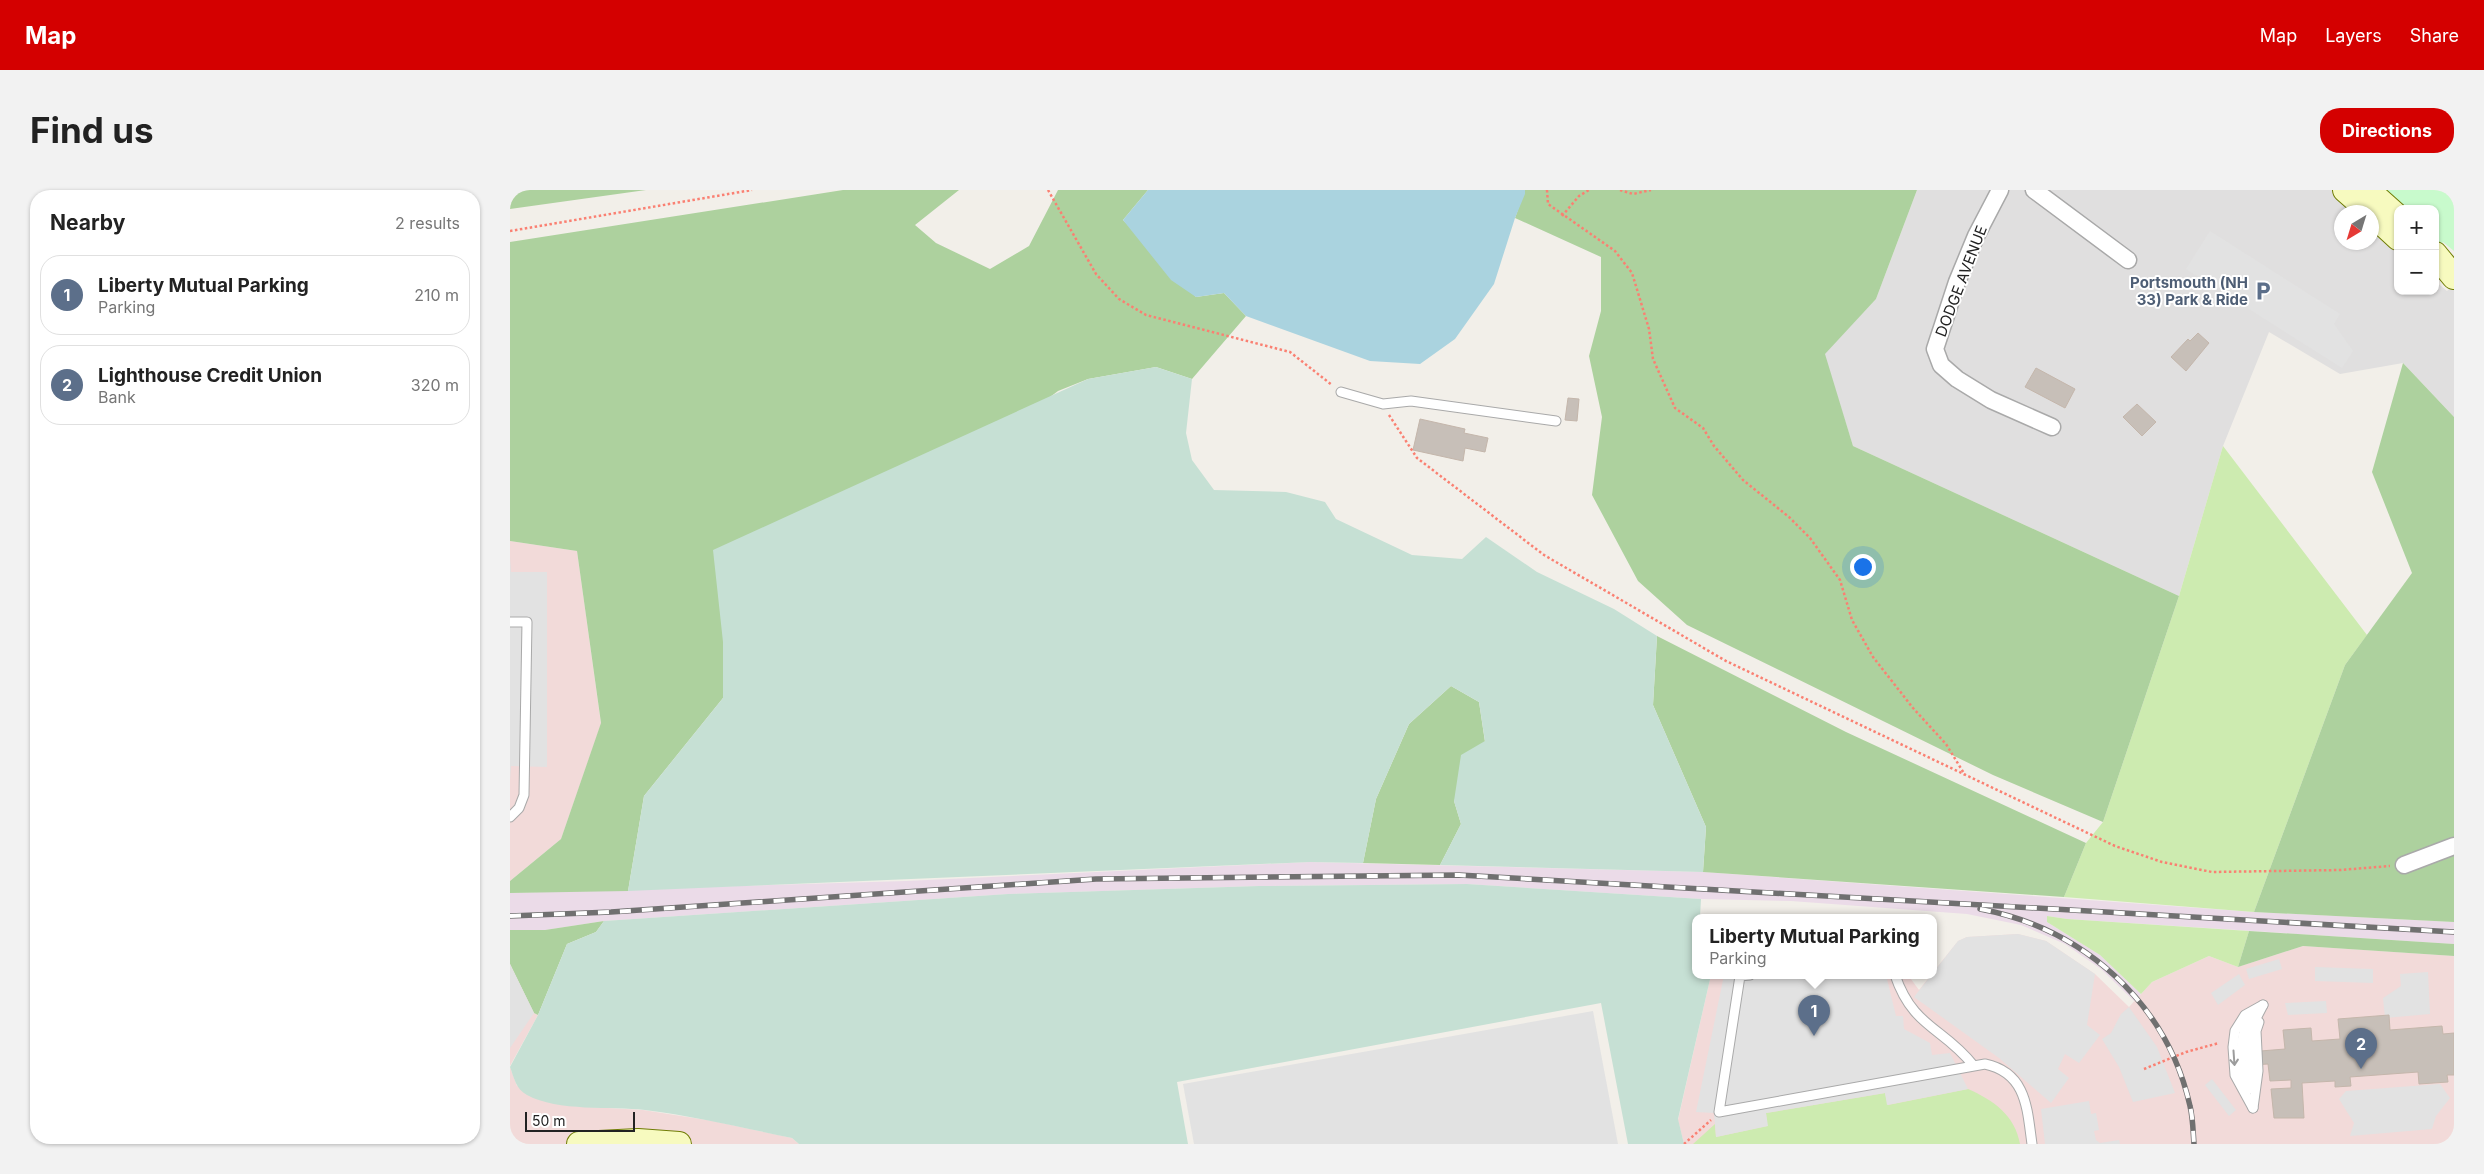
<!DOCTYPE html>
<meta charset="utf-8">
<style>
:root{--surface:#fff;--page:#f2f2f2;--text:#222;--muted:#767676;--line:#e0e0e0;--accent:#d40000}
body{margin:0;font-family:Inter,sans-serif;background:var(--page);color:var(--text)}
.controls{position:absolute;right:15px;top:15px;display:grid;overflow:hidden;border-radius:10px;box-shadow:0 1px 4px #0004}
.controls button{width:45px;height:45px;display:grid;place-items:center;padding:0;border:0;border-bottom:1px solid var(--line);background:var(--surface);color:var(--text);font:25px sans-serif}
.compass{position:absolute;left:1824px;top:15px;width:45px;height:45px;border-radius:50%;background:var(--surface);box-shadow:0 1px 4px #0004;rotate:218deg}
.scale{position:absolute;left:15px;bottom:12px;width:110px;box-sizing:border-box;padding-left:5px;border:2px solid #222;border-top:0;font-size:14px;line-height:18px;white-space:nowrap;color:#222;-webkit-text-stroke:4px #fff;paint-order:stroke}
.you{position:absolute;left:1352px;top:376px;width:18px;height:18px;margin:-12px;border:4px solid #fff;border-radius:50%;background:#1a73e8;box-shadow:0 0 0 8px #1a73e833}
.badge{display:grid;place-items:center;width:32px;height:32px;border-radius:50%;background:var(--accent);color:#fff;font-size:16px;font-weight:700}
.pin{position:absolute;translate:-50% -41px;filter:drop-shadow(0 1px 2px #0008)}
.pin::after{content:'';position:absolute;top:26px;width:18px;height:15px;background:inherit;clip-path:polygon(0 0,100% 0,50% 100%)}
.popup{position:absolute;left:1182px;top:724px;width:245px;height:65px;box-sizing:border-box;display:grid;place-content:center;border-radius:10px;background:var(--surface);filter:drop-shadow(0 1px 4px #0005);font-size:16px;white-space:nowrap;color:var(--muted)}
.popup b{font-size:19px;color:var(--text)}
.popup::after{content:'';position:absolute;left:50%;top:100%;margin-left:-10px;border:10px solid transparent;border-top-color:var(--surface)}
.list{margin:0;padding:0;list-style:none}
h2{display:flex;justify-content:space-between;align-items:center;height:65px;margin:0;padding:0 20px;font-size:21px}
h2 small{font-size:16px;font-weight:400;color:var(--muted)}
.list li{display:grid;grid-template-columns:32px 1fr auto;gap:15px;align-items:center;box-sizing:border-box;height:80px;margin:0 10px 10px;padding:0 10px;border:1px solid var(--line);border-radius:20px}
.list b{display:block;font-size:19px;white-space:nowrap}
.list p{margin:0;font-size:16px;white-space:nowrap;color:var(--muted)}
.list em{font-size:16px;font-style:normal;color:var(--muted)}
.map{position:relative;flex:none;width:1944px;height:954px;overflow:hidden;border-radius:20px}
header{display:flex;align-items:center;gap:30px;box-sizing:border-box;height:70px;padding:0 25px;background:var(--accent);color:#fff}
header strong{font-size:24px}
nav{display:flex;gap:28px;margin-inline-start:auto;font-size:18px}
.intro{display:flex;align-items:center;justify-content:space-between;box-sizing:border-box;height:120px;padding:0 30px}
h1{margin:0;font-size:35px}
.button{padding:12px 22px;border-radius:20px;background:var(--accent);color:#fff;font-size:18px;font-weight:700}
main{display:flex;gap:30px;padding:0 30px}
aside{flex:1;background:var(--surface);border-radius:20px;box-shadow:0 1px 4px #0004}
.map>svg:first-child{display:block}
.residential{fill:#e0dfdf}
.commercial{fill:#f2dad9}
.industrial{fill:#ebdbe8}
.grass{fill:#cdebb0}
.forest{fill:#add19e}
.wetland{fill:#c6e0d4}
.park{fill:#c8facc}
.parking{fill:#e2e2e2}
.water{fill:#aad3df}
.building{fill:#c7bfb8;stroke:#c4b6ab}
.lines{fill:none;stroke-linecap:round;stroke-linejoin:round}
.lane-casing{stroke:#a9a9a9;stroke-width:11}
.street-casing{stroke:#a9a9a9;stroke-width:19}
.secondary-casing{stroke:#707d05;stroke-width:26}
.path{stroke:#fa8072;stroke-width:2.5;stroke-dasharray:2.5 2.5;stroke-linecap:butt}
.lane{stroke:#fff;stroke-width:9}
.street{stroke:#fff;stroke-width:16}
.secondary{stroke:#f7fabf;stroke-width:24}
.rail-casing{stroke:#707070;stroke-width:5.5}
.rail{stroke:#fff;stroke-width:4;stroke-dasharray:11;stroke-linecap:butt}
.oneway{stroke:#9c9c9c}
.labels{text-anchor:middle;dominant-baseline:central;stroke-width:4;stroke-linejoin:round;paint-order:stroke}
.street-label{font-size:15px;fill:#222;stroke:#fff}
.service-label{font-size:15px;font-weight:bold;fill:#4e5e75;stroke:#fff;text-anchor:end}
</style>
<header>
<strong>Map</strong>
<nav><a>Map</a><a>Layers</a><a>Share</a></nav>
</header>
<div class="intro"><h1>Find us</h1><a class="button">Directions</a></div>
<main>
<aside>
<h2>Nearby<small>2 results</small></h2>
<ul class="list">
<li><span class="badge" style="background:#5c6f8a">1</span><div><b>Liberty Mutual Parking</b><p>Parking</p></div><em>210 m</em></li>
<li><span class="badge" style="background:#5c6f8a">2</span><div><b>Lighthouse Credit Union</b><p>Bank</p></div><em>320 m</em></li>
</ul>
</aside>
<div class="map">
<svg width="1944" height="954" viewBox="0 0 1944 954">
<rect width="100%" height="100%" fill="#f2efe9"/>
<path class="residential" d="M 1407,0 L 1823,0 L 1849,22 L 1832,22 L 1832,52 L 1862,52 L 1862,34 L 1888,57 L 1888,101 L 1925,101 L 1925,91 L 1937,101 L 1944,94 L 1944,227 L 1893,173 L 1830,184 L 1759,142 L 1713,256 L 1669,406 L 1343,256 L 1314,164 L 1366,109 Z"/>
<g class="commercial">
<path d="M 0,351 L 67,361 L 91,534 L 51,649 L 0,691 Z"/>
<path d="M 1508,744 L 1536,751 L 1585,784 L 1619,817 L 1642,792 L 1699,766 L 1728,777 L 1793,756 L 1944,766 L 1944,954 L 1174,954 L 1168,930 L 1201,785 L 1398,785 L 1409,800 L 1448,751 L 1457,747 Z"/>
<path d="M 0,774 L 24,823 L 28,825 L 0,876 Z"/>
<path d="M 0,877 L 7,896 L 63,916 L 133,920 L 203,931 L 282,948 L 289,954 L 0,954 Z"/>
</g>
<path class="industrial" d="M 800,672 L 1193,682 L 1744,722 L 1944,732 L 1944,754 L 1557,729 L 1537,726 L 1537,732 L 1590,765 L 1631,804 L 1624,811 L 1591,779 L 1555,754 L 1511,735 L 1457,724 L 1281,711 L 1191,709 L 957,694 L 749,696 L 498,704 L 94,731 L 35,740 L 0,740 L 0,703 L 396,691 Z"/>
<g class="grass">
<path d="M 1713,256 L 1857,445 L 1835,475 L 1744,722 L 1554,707 L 1576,653 L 1593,632 L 1669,406 Z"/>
<path d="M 1537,726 L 1557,729 L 1739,741 L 1728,777 L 1699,766 L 1642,792 L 1631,804 L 1590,765 L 1537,732 Z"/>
<path d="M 1458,899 C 1483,910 1505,925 1510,954 L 1183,954 L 1205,934 L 1206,947 L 1257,936 L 1256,923 L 1375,903 L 1378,915 Z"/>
</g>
<g class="forest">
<path d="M 0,0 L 136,0 L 0,19 Z"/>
<path d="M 333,0 L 449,0 L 405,35 L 426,53 L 480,79 L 519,56 L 548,0 L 638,0 L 613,30 L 686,107 L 714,103 L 736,126 L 682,189 L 646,177 L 578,189 L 548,201 L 213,452 L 213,508 L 134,606 L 118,701 L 0,703 L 0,691 L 51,649 L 91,533 L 67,361 L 0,351 L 0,52 Z"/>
<path d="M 1015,0 L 1407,0 L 1366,109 L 1315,164 L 1343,256 L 1669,406 L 1593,632 L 1483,585 L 1177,435 L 1128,391 L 1082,305 L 1092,227 L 1079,166 L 1091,121 L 1091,67 L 1005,28 Z"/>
<path d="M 1893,173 L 1944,227 L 1944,732 L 1744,722 L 1835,475 L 1902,383 L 1862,282 Z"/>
<path d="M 1147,446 L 1336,542 L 1576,653 L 1554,707 L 1193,682 L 1196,637 L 1143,515 Z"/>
<path d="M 941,496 L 969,512 L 975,552 L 944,611 L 951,634 L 930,675 L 853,673 L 866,609 L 899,534 Z"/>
<path d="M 94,731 L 86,742 L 57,754 L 28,825 L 24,823 L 0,774 L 0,740 L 35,740 Z"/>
<path d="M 1739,741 L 1944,754 L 1944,766 L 1793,756 L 1728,777 Z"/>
</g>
<g class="wetland">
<path d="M 646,177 L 682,189 L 676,243 L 682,270 L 704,300 L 776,302 L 815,312 L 826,329 L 902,365 L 952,369 L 976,347 L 1027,382 L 1104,419 L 1147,446 L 1143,515 L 1196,637 L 1193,682 L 930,675 L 951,634 L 944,611 L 951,565 L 975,551 L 969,512 L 941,496 L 899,534 L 866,609 L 853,673 L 800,672 L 118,701 L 134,606 L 213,508 L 213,452 L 203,360 L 578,189 Z"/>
<path d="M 957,694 L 1191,709 L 1190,727 L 1185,727 L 1185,785 L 1201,785 L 1168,929 L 1174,954 L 1118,954 L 1091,813 L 667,892 L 678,954 L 289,954 L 282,948 C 233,938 184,926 135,920 C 101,916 48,922 17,905 C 6,899 4,888 0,877 L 28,825 L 57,754 L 86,742 L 94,731 L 498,704 L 749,696 Z"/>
</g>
<path class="park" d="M 1853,0 L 1944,0 L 1944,61 L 1933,52 L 1927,59 L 1925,58 L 1925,19 L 1888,19 Z"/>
<g class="parking">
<path d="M 1700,41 L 1830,124 L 1824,134 L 1843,161 L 1832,178 L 1676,79 Z"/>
<path d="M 0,367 L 1,382 L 37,382 L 37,577 L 1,576 L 0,590 Z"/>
<path d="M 1508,744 L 1536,751 L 1585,784 L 1577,835 L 1590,845 L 1569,873 L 1555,864 L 1548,879 L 1559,888 L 1541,913 L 1489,868 L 1404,807 L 1448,751 L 1457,747 Z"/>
<path d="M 1769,769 L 1772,779 L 1739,789 L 1736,779 Z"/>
<path d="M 0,774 L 24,823 L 0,858 Z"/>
<path d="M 1805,777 L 1863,779 L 1863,793 L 1805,791 Z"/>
<path d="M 1918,782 L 1920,824 L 1875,828 L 1873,808 L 1891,796 L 1890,784 Z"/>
<path d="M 1729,784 L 1735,795 L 1708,815 L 1701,803 Z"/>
<path d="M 1214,785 L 1376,785 L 1386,826 L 1393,826 L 1394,839 L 1420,853 L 1422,865 L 1440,863 L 1458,899 L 1377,915 L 1375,903 L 1256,923 L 1258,936 L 1206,947 L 1204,923 L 1186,922 Z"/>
<path d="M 1816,811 L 1817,823 L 1778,825 L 1775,813 Z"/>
<path d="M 1619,817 L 1647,857 L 1665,903 L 1623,912 L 1609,877 L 1592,849 L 1601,843 L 1611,824 Z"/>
<path d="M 1083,821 L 1108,954 L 684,954 L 673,894 Z"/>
<path d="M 1702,889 L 1726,920 L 1719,926 L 1695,895 Z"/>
<path d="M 1930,894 L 1940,908 L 1926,926 L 1922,939 L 1840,946 L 1844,933 L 1829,909 L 1836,901 Z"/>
<path d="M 1579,911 L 1581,924 L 1586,923 L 1589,940 L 1584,941 L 1586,950 L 1590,953 L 1609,950 L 1610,954 L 1535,954 L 1531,919 Z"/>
</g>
<path class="water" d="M 638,0 L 1015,0 L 1015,4 L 1005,28 L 984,94 L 945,149 L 910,174 L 860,171 L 736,126 L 714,103 L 686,107 L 661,90 L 613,30 Z"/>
<g class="building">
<path d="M 1688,143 L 1699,153 L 1676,181 L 1661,167 L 1678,149 L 1680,151 Z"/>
<path d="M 1526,178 L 1565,199 L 1555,218 L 1515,197 Z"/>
<path d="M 1058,208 L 1069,209 L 1067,231 L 1055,230 Z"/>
<path d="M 1627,214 L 1646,232 L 1632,246 L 1613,227 Z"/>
<path d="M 910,229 L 955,239 L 954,243 L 978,248 L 975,262 L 955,258 L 953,271 L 903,260 Z"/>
<path d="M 1879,825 L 1880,840 L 1932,836 L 1933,844 L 1944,843 L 1944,885 L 1937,885 L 1938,892 L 1909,894 L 1908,882 L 1840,887 L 1841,896 L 1825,897 L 1825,891 L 1792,893 L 1794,928 L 1764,928 L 1761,899 L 1781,898 L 1781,890 L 1760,891 L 1758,874 L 1727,876 L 1726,863 L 1775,859 L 1773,840 L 1801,838 L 1802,851 L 1830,849 L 1828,829 Z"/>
</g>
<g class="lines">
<defs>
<g id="lane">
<path d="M 831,202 L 873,214 L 901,211 L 1046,231"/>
<path d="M 0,432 L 17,432 L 14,605 L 9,618 L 0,627"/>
<path d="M 1240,785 L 1230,786 L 1209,922 L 1475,874 C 1517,883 1517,919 1522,954"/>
<path d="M 1385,785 C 1403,838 1433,837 1463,875"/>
<path d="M 1737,899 C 1730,877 1727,847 1741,828"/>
<path d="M 1741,899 L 1739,857 L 1740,840 L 1753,815"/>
<path d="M 1743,918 L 1725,885 L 1723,857 L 1725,841 L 1735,825 L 1753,815"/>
<path d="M 1743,918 L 1748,881 L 1746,841 L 1749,832"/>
</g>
<g id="street">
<path d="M 1490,0 L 1466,46 L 1447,92 L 1425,159 L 1431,175 L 1447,189 L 1481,210 L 1542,237"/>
<path d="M 1524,0 L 1618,70"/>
<path d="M 1894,675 L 1944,656"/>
</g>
<g id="secondary">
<path d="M 1835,0 L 1860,22"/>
<path d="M 1858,0 L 1888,27"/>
<path d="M 1862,24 L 1888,48"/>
<path d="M 1925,64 L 1944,87"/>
<path d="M 69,954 L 128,951 L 169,954"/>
</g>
</defs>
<use href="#lane" class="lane-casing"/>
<use href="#street" class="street-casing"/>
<use href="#secondary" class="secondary-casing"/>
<g class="path">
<path d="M 538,0 L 586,84 L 609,109 L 636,125 L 780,162 L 822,195"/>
<path d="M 1037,0 L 1038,14 L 1105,61 L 1122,83 L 1139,139 L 1143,169 L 1165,218 L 1193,238 L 1204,256 L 1233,290 L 1279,327 L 1300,348 L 1330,390 L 1342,430 L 1363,467 L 1403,518 L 1436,554 L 1455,585"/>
<path d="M 1110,0 L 1123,4 L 1141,0"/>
<path d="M 1052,26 L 1069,6 L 1079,0"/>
<path d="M 0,41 L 242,0"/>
<path d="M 879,225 L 907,268 L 1034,365 L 1216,471 L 1605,656 L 1652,672 L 1702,682 L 1830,680 L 1880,676"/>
<path d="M 1634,879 L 1676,862 L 1709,853"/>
<path d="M 1174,954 L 1201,930"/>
</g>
<use href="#lane" class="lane"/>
<use href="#street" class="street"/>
<use href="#secondary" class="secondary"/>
<defs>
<g id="rail">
<path d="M 1470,719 C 1573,738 1657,813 1680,916 C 1683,928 1683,942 1684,954"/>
<path d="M 0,726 L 101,722 L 586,689 L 949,685 L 1944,742"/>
</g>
</defs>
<use href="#rail" class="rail-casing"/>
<use href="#rail" class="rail"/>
</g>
<defs><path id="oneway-shaft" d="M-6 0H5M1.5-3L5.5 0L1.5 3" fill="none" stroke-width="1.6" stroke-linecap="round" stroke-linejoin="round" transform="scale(1.25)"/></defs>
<use class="oneway" href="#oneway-shaft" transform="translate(1724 868) rotate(86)"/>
<defs>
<symbol id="parking-bare" viewBox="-9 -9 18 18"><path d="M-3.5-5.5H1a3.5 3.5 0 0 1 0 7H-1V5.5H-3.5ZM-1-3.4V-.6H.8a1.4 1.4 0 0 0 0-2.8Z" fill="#5c6f8a" stroke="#fff" stroke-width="2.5" paint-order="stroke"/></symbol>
</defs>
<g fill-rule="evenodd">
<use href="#parking-bare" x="1739" y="87" width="28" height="28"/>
</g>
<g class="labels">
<g class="street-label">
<text transform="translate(1451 91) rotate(-69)">DODGE AVENUE</text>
</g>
<g class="service-label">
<text x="1738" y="92">Portsmouth (NH<tspan x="1738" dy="17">33) Park &amp; Ride</tspan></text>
</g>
</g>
</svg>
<div class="controls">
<button>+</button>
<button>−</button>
</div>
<svg class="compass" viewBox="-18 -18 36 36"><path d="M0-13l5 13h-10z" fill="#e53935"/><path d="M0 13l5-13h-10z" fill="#767676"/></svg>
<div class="scale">50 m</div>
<div class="you"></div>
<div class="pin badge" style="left:1304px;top:846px;background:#5c6f8a">1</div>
<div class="popup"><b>Liberty Mutual Parking</b>Parking</div>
<div class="pin badge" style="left:1851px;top:879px;background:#5c6f8a">2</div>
</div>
</main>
